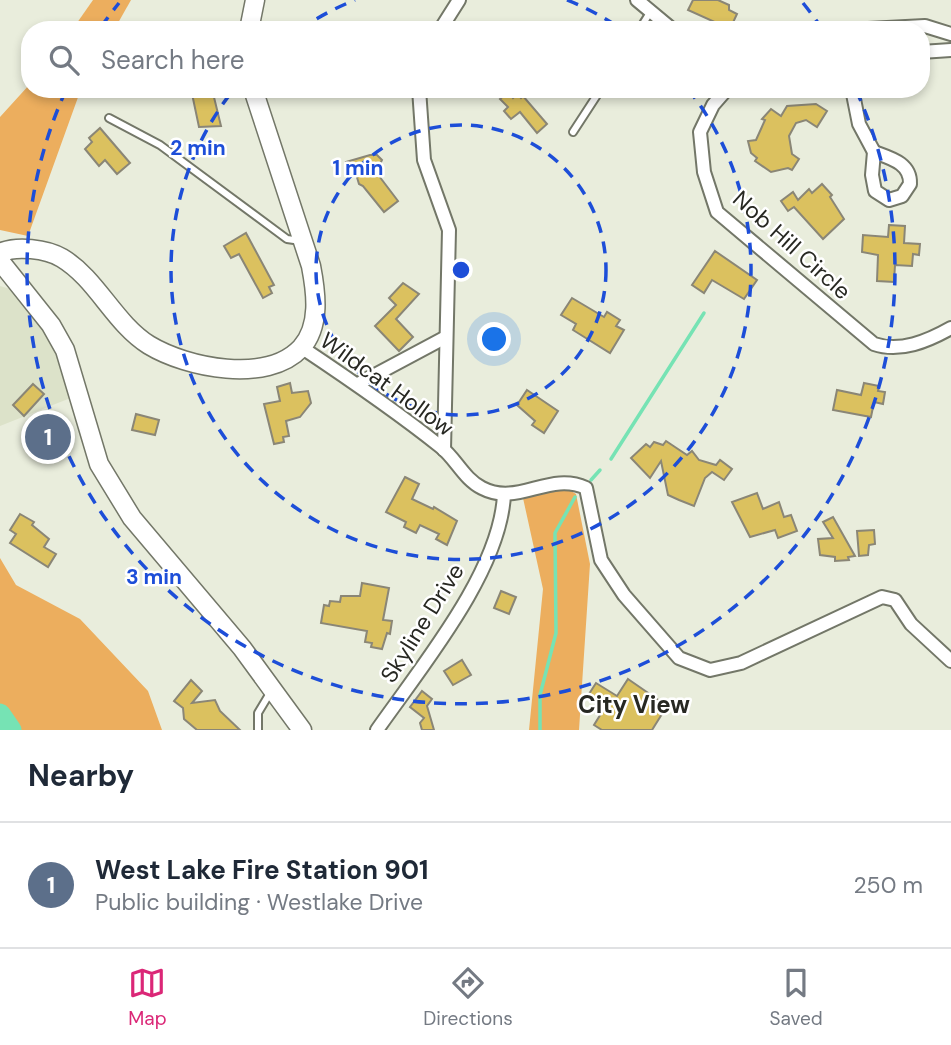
<!DOCTYPE html>
<meta charset="utf-8">
<style>
:root{--surface:#fff;--page:#f6f6f7;--text:#1f2937;--muted:#747a83;--line:#e0e1e3;--accent:#db2777}
body{margin:0;font-family:"DM Sans",sans-serif;background:var(--page);color:var(--text)}
.you{position:absolute;left:495px;top:340px;width:24px;height:24px;margin:-18px;border:5px solid #fff;border-radius:50%;background:#1a73e8;box-shadow:0 0 0 10px #1a73e833}
.badge{display:grid;place-items:center;width:46px;height:46px;border-radius:50%;background:var(--accent);color:#fff;font-size:23px;font-weight:700}
.pin{position:absolute;translate:-50% -50%;border:4px solid #fff;box-shadow:0 2px 7px #0006}
.list{margin:0;padding:0;list-style:none}
h2{display:flex;justify-content:space-between;align-items:center;height:91px;margin:0;padding:0 28px;font-size:30px}
h2 small{font-size:23px;font-weight:400;color:var(--muted)}
.list li{display:grid;grid-template-columns:46px 1fr auto;gap:21px;align-items:center;box-sizing:border-box;height:126px;padding:0 28px;border-top:2px solid var(--line)}
.list b{display:block;font-size:26px;white-space:nowrap}
.list p{margin:0;font-size:23px;white-space:nowrap;color:var(--muted)}
.list em{font-size:23px;font-style:normal;color:var(--muted)}
.icon{flex:none;width:38px;height:38px;fill:none;stroke:currentColor;stroke-width:2;stroke-linecap:round;stroke-linejoin:round}
.map{position:relative;flex:none;width:951px;height:730px;overflow:hidden}
.search{position:absolute;background:var(--surface);box-shadow:0 4px 10px #0003;left:21px;right:21px;top:21px;height:77px;display:flex;align-items:center;gap:18px;box-sizing:border-box;padding:0 24px;border-radius:28px;color:var(--muted);font-size:26px}
.sheet{height:217px;background:var(--surface)}
nav{display:flex;justify-content:space-around;align-items:center;box-sizing:border-box;height:98px;border-top:2px solid var(--line);background:var(--surface);font-size:19px;color:var(--muted)}
nav a{display:grid;justify-items:center;gap:4px}
nav .on{color:var(--accent)}
.map>svg:first-child{display:block}
.built{fill:#dce2c9}
.forest{fill:#ecae5e}
.lines{fill:none;stroke-linecap:round;stroke-linejoin:round}
.stream{stroke:#76e3b4;stroke-width:3.5}
.river{stroke:#76e3b4;stroke-width:21}
.building{fill:#dbc15f;stroke:#8a8676;stroke-width:2}
.lane-casing{stroke:#737768;stroke-width:10}
.street-casing{stroke:#737768;stroke-width:16}
.secondary-casing{stroke:#737768;stroke-width:21}
.lane{stroke:#fff;stroke-width:6}
.street{stroke:#fff;stroke-width:12}
.secondary{stroke:#fff;stroke-width:18}
.ring{fill:none;stroke:#1d4ed8;stroke-width:3.5;stroke-dasharray:12 9}
.labels{text-anchor:middle;dominant-baseline:central;stroke-width:5;stroke-linejoin:round;paint-order:stroke}
.street-label{font-size:23px;fill:#272822;stroke:#fff}
.neighbourhood-label{font-size:24px;font-weight:bold;fill:#272822;stroke:#fff}
.centre{fill:#1d4ed8;stroke:#fff;stroke-width:3.5}
.ring-label{font-size:21px;text-anchor:middle;font-weight:bold;fill:#1d4ed8;stroke:#fff;stroke-width:5;stroke-linejoin:round;paint-order:stroke}
</style>
<div class="map">
<svg width="951" height="730" viewBox="0 0 951 730">
<rect width="100%" height="100%" fill="#e9eddc"/>
<path class="built" d="M 0,286 L 10,289 L 31,307 L 57,354 L 73,397 L 0,426 Z"/>
<g class="forest">
<path d="M 93,0 L 131,0 L 114,30 L 72,30 Z"/>
<path d="M 30,84 L 30,89 L 81,89 L 28,236 L 0,230 L 0,117 Z"/>
<path d="M 566,488 L 576,494 L 590,564 L 579,730 L 529,730 L 543,589 L 523,498 Z"/>
<path d="M 0,558 L 16,585 L 80,619 L 148,691 L 162,730 L 0,730 Z"/>
</g>
<g class="lines">
<g class="stream">
<path d="M 611,459 L 704,313"/>
<path d="M 591,480 L 600,470"/>
<path d="M 540,730 L 540,695 L 556,633 L 555,533 L 575,497"/>
</g>
<path class="river" d="M 0,714 L 11,730"/>
</g>
<g class="building">
<path d="M 693,0 L 718,0 L 729,5 L 729,10 L 737,14 L 730,29 L 688,10 Z"/>
<path d="M 191,89 L 212,89 L 221,126 L 199,127 Z"/>
<path d="M 508,92 L 513,98 L 517,94 L 521,98 L 523,96 L 547,124 L 537,133 L 520,112 L 511,119 L 504,111 L 508,107 L 500,99 Z"/>
<path d="M 816,104 L 827,111 L 817,127 L 806,120 L 796,123 L 789,136 L 792,154 L 799,159 L 792,170 L 788,168 L 771,172 L 755,161 L 757,158 L 751,153 L 748,141 L 756,140 L 765,120 L 762,119 L 771,109 L 781,116 L 787,106 Z"/>
<path d="M 100,128 L 130,163 L 117,174 L 105,160 L 99,166 L 85,149 L 92,142 L 89,138 Z"/>
<path d="M 370,155 L 377,155 L 382,160 L 376,172 L 398,201 L 384,212 L 363,186 L 359,184 L 356,174 L 348,175 L 346,162 Z"/>
<path d="M 822,184 L 832,195 L 830,197 L 844,219 L 823,239 L 794,207 L 788,211 L 781,201 L 793,192 L 798,200 L 809,189 L 812,193 Z"/>
<path d="M 889,225 L 905,226 L 904,243 L 920,244 L 919,255 L 913,254 L 912,266 L 895,265 L 894,282 L 877,281 L 878,255 L 862,252 L 863,235 L 888,237 Z"/>
<path d="M 246,233 L 274,285 L 269,287 L 272,293 L 263,298 L 239,254 L 231,258 L 224,246 Z"/>
<path d="M 715,251 L 757,280 L 744,299 L 712,280 L 704,293 L 692,285 Z"/>
<path d="M 403,283 L 419,294 L 396,319 L 413,337 L 399,351 L 375,326 L 396,305 L 389,298 Z"/>
<path d="M 572,298 L 604,317 L 607,312 L 620,320 L 616,326 L 624,330 L 610,353 L 573,330 L 576,324 L 561,315 Z"/>
<path d="M 290,383 L 292,393 L 308,391 L 311,403 L 300,417 L 286,421 L 289,436 L 283,437 L 284,442 L 274,444 L 264,404 L 280,401 L 277,387 Z"/>
<path d="M 864,383 L 879,386 L 878,391 L 885,392 L 883,404 L 874,402 L 871,417 L 833,410 L 837,390 L 861,395 Z"/>
<path d="M 33,384 L 44,394 L 24,416 L 13,405 Z"/>
<path d="M 527,390 L 558,411 L 544,433 L 532,425 L 535,421 L 517,405 Z"/>
<path d="M 136,414 L 159,420 L 155,435 L 132,430 Z"/>
<path d="M 54,421 L 66,445 L 43,457 L 31,434 Z"/>
<path d="M 666,441 L 687,455 L 692,451 L 699,460 L 716,465 L 720,460 L 732,469 L 724,480 L 712,472 L 705,478 L 694,506 L 679,500 L 668,495 L 661,461 L 650,478 L 631,458 L 646,444 L 650,447 L 654,442 L 663,445 Z"/>
<path d="M 405,477 L 419,484 L 412,499 L 433,509 L 434,507 L 457,521 L 447,545 L 436,539 L 439,534 L 420,525 L 416,533 L 404,527 L 406,522 L 386,512 Z"/>
<path d="M 757,493 L 763,509 L 779,502 L 784,517 L 791,515 L 797,531 L 778,538 L 775,530 L 750,537 L 732,502 Z"/>
<path d="M 20,514 L 34,522 L 32,525 L 49,539 L 44,547 L 56,554 L 48,567 L 10,543 L 16,534 L 10,530 Z"/>
<path d="M 833,517 L 855,556 L 848,557 L 849,560 L 835,561 L 835,557 L 820,555 L 818,539 L 833,538 L 823,522 Z"/>
<path d="M 874,530 L 875,544 L 869,545 L 868,555 L 859,556 L 857,531 Z"/>
<path d="M 362,583 L 389,588 L 383,620 L 392,621 L 390,634 L 387,633 L 382,649 L 371,647 L 372,643 L 365,642 L 367,631 L 321,623 L 324,605 L 329,606 L 330,601 L 340,602 L 341,596 L 360,596 Z"/>
<path d="M 501,591 L 516,597 L 509,614 L 494,608 Z"/>
<path d="M 462,660 L 471,675 L 453,685 L 444,671 Z"/>
<path d="M 628,679 L 667,706 L 652,730 L 602,730 L 594,725 L 602,712 L 595,708 L 600,701 L 589,694 L 596,683 L 617,696 Z"/>
<path d="M 191,680 L 202,691 L 192,703 L 215,700 L 220,711 L 240,730 L 197,730 L 184,719 L 183,708 L 174,701 Z"/>
<path d="M 422,691 L 432,699 L 427,706 L 434,730 L 422,730 L 420,723 L 424,718 L 410,707 Z"/>
</g>
<g class="lines">
<defs>
<g id="lane">
<path d="M 639,30 L 651,11"/>
<path d="M 109,118 L 160,145 L 287,239 L 301,241"/>
<path d="M 573,132 L 601,89"/>
<path d="M 258,730 L 258,713 L 270,693"/>
</g>
<g id="street">
<path d="M 637,0 L 673,30"/>
<path d="M 440,30 L 459,0"/>
<path d="M 849,30 L 925,26 L 951,34"/>
<path d="M 921,52 L 951,50"/>
<path d="M 419,89 L 424,160 L 449,230 L 444,450"/>
<path d="M 727,89 L 713,105 L 700,132 L 704,172 L 717,212 L 874,344 C 900,353 928,341 951,328"/>
<path d="M 852,89 L 859,124 L 874,152"/>
<path d="M 874,152 C 890,158 911,163 910,184 L 902,196 L 889,200 L 875,191 L 872,175 Z"/>
<path d="M 301,347 C 349,379 396,411 441,447 C 456,459 464,479 482,488 C 518,507 549,471 586,488 L 601,560 L 624,595 L 679,658 L 710,670 L 741,663 L 882,597 L 895,600 L 911,624 L 951,661"/>
<path d="M 358,384 L 446,337"/>
<path d="M 377,730 C 421,667 501,571 504,494"/>
</g>
<g id="secondary">
<path d="M 249,30 L 255,0"/>
<path d="M 0,253 C 16,245 47,249 62,258 C 97,279 114,323 149,345 C 187,368 267,384 301,348 C 321,326 316,292 311,266 L 253,89"/>
<path d="M 0,261 L 51,325 L 65,350 L 99,464 L 132,518 L 242,648 L 302,730"/>
</g>
</defs>
<use href="#lane" class="lane-casing"/>
<use href="#street" class="street-casing"/>
<use href="#secondary" class="secondary-casing"/>
<use href="#lane" class="lane"/>
<use href="#street" class="street"/>
<use href="#secondary" class="secondary"/>
</g>
<g class="ring">
<circle cx="461" cy="270" r="145"/>
<path d="M299 30A290 290 0 0 1 355 0M567 0A290 290 0 0 1 623 30M688 89A290 290 0 1 1 234 89"/>
<path d="M101 27A434 434 0 0 1 119 3M803 3A434 434 0 0 1 821 27M856 90A434 434 0 1 1 66 90"/>
</g>
<g class="labels">
<g class="street-label">
<text transform="translate(792 245) rotate(42)">Nob Hill Circle</text>
<text transform="translate(387 384) rotate(36)">Wildcat Hollow</text>
<text transform="translate(422 623) rotate(-58)">Skyline Drive</text>
</g>
<g class="neighbourhood-label">
<text x="634" y="704">City View</text>
</g>
</g>
<circle cx="461" cy="270" r="10" class="centre"/>
<g class="ring-label">
<text x="198" y="155">2 min</text>
<text x="358" y="175">1 min</text>
<text x="154" y="584">3 min</text>
</g>
</svg>
<div class="you"></div>
<div class="pin badge" style="left:48px;top:437px;background:#5c6f8a">1</div>
<div class="search"><svg class="icon" aria-label="search" viewBox="0 0 24 24"><circle cx="10" cy="10" r="6"/><path d="M15 15l6 6"/></svg>Search here</div>
</div>
<section class="sheet">
<h2>Nearby<small></small></h2>
<ul class="list">
<li><span class="badge" style="background:#5c6f8a">1</span><div><b>West Lake Fire Station 901</b><p>Public building · Westlake Drive</p></div><em>250 m</em></li>
</ul>
</section>
<nav>
<a class="on"><svg class="icon" aria-label="map" viewBox="0 0 24 24"><path d="M3 6l6-2 6 2 6-2v14l-6 2-6-2-6 2zM9 4v14M15 6v14"/></svg>Map</a>
<a><svg class="icon" aria-label="directions" viewBox="0 0 24 24"><path d="M12 3l9 9-9 9-9-9zM9 14v-3h6M13 9l2 2-2 2"/></svg>Directions</a>
<a><svg class="icon" aria-label="saved" viewBox="0 0 24 24"><path d="M7 4h10v16l-5-4-5 4z"/></svg>Saved</a>
</nav>
